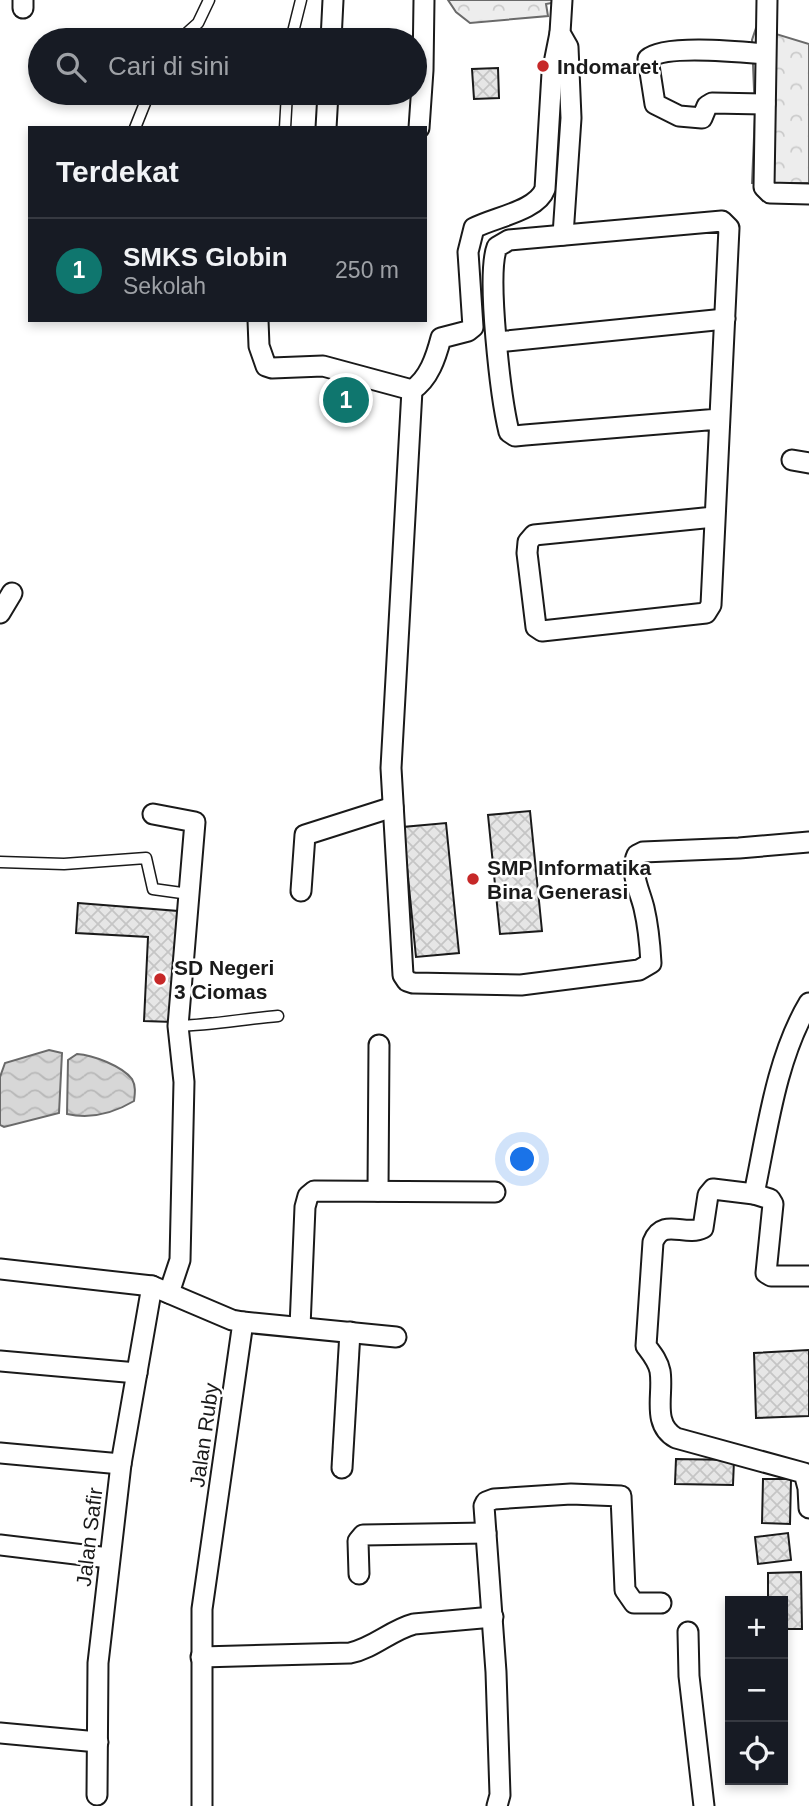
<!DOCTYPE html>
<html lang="id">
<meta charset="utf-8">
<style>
:root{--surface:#171b24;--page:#242831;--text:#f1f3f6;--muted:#9ea1a6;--line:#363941;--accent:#0f766e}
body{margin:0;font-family:Arial,sans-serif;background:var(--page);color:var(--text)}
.controls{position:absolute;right:21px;bottom:21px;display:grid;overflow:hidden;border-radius:0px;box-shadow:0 4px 10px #0003}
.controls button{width:63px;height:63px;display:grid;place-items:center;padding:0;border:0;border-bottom:2px solid var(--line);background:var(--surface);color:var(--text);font:35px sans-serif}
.you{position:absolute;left:523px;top:1160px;width:24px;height:24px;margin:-18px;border:5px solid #fff;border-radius:50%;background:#1a73e8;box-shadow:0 0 0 10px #1a73e833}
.badge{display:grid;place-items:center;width:46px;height:46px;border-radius:50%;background:var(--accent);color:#fff;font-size:23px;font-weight:700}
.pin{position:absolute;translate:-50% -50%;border:4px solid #fff;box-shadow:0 2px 7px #0006}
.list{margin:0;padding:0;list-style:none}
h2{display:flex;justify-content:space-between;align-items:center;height:91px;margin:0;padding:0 28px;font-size:30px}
h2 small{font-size:23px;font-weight:400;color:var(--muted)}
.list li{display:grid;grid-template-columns:46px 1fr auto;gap:21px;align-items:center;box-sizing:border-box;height:105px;padding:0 28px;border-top:2px solid var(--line)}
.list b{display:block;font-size:26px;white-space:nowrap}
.list p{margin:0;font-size:23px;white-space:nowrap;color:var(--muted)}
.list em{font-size:23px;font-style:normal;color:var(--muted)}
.icon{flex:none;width:38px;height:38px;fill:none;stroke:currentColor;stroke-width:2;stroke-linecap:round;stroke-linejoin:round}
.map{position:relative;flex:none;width:809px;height:1806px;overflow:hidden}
.search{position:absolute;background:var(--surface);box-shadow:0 4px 10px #0003;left:28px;top:28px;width:399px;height:77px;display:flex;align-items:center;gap:18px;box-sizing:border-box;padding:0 24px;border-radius:38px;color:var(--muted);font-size:26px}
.panel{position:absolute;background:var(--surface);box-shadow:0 4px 10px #0003;left:28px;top:126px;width:399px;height:196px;border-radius:0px}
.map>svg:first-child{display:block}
.forest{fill:url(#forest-crowns);stroke:#6a6a6a;stroke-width:2}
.water{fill:url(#water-waves);stroke:#6a6a6a;stroke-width:2}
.building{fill:url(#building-cross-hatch);stroke:#1a1a1a;stroke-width:2}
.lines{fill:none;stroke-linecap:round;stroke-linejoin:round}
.lane-casing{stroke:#1a1a1a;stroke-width:13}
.street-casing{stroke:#1a1a1a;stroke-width:23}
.lane{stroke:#fff;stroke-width:10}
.street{stroke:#fff;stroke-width:19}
.poi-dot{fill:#c62828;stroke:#fff;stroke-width:2.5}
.labels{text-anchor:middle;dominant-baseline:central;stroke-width:5;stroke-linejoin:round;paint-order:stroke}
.poi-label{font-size:21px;font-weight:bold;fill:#1a1a1a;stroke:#fff;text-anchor:start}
.street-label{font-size:21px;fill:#1a1a1a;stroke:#fff}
</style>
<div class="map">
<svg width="809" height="1806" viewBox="0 0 809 1806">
<defs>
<pattern id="forest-crowns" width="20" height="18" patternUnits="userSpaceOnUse" patternTransform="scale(1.75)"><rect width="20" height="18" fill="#ededed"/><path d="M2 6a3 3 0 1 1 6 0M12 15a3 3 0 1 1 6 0" fill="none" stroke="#cbcbcb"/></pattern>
<pattern id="water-waves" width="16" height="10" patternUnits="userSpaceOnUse" patternTransform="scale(1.75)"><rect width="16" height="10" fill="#d7d7d7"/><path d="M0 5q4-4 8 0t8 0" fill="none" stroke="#b8b8b8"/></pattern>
<pattern id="building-cross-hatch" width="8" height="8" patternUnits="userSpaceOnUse" patternTransform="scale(1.75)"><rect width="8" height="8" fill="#e6e6e6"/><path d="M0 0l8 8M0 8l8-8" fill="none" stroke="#c5c5c5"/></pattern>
</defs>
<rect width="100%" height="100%" fill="#fff"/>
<g class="forest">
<path d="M 448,0 L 567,0 L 546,4 L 548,16 L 470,23 L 456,12 Z"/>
<path d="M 756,28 L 809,44 L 809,183 L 752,183 L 755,114 L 752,40 Z"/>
</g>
<g class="water">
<path d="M 49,1050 L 62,1053 L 59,1113 L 4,1127 L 0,1125 L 0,1077 L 5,1063 Z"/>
<path d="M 77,1054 C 93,1055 122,1066 132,1079 C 136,1086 135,1093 134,1101 C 114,1113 90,1119 67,1114 L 68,1060 Z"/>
</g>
<g class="building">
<path d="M 498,68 L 499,98 L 474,99 L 472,69 Z"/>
<path d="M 530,811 L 542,931 L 500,934 L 488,815 Z"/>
<path d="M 446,823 L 459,953 L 416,957 L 403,827 Z"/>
<path d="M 78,903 L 178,911 L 173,1022 L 144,1021 L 148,937 L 76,933 Z"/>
<path d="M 809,1350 L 809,1416 L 756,1418 L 754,1353 Z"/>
<path d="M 676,1459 L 734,1460 L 733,1485 L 675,1484 Z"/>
<path d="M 763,1479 L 791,1479 L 790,1524 L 762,1523 Z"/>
<path d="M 788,1533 L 791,1560 L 758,1564 L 755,1537 Z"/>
<path d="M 801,1572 L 802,1629 L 783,1629 L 783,1601 L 768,1601 L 768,1573 Z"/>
</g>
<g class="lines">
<defs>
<g id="lane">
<path d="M 179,40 L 198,23 L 209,0"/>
<path d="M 291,40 L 301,0"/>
<path d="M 135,128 L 149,93"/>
<path d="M 285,128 L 287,93"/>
<path d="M 0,862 L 64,864 L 146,858 L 153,889 L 189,894"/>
<path d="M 178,1026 C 211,1025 244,1019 278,1016"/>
</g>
<g id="street">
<path d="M 562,0 L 560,33 L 568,47 L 571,118 L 563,235"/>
<path d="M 767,0 L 764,187 L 770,193 L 809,194"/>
<path d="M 23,8 L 23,0"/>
<path d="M 331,40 L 333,0"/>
<path d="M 765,104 L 712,103 L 707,106 L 702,118 L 679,116 L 655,104 L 648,59 C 664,44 742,52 765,54"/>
<path d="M 326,128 L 328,93"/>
<path d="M 419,128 L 423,70 L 424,0"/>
<path d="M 258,320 L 259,346 L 266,366 L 272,368 L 323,366 L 412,390 C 429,379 436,357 441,338 L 468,331 L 473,327 L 468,252 L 474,228 C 495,217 537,211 545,189 L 552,73 L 560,33"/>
<path d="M 497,342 L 725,319"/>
<path d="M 412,390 L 391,768 L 403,975 L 407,981 L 413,983 L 521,985 L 639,970 L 651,963 C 650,945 648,925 644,908 C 640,891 629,872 637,855 L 643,852 L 739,848 L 809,842"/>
<path d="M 792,460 L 809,463"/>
<path d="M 714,517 L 534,535 L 528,542 L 527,553 L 536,627 L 542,631 L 706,613 L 711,605 L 729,228 L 722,221 L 509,240 L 497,247 C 486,275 501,399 509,432 L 515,436 L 525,435 L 719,419"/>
<path d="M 0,613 L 12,593"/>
<path d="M 153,814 L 195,822 L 178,1026 L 184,1082 L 180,1260 L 169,1293"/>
<path d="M 301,891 L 305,835 L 393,807"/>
<path d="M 809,1003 C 776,1058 767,1132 754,1194 L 770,1199 L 773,1204 L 766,1273 L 771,1276 L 809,1276"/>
<path d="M 378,1191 L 379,1045"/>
<path d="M 754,1194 L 713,1189 L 708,1195 L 703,1228 C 685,1237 663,1217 653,1242 L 646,1346 C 652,1354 658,1361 660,1371 C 664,1394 651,1424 676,1438 L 804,1473 L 808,1488 L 809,1508"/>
<path d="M 0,1269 L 152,1286 L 232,1320 L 243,1322 L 202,1609 L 202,1806"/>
<path d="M 243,1322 L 396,1337"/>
<path d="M 300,1327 L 305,1207 L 308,1196 L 314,1191 L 495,1192"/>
<path d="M 0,1361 L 137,1373"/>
<path d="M 0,1453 L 121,1464"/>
<path d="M 342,1468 L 350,1332"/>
<path d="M 0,1545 L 109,1558"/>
<path d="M 359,1574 L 358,1541 L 363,1535 L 486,1533"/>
<path d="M 688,1632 L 689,1676 L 704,1806"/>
<path d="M 201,1657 L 350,1653 C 374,1648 391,1630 414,1624 L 493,1617"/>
<path d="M 0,1733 L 98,1742"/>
<path d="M 97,1795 L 98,1663 L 121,1464 L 152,1286"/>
<path d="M 497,1806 L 500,1795 L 496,1672 L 484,1506 L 486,1502 L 494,1499 L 571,1494 L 621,1496 L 625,1590 L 634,1603 L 661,1603"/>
</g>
</defs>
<use href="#lane" class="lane-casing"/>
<use href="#street" class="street-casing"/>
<use href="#lane" class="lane"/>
<use href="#street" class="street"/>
</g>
<g class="poi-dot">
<circle cx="543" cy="66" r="7"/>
<circle cx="473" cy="879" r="7"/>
<circle cx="160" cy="979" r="7"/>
</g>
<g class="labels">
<g class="poi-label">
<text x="557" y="66">Indomaret</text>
<text x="487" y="867">SMP Informatika<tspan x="487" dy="24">Bina Generasi</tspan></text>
<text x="174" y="967">SD Negeri<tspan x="174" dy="24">3 Ciomas</tspan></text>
</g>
<g class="street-label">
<text transform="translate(204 1435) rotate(-82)">Jalan Ruby</text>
<text transform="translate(89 1537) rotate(-83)">Jalan Safir</text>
</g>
</g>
</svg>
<div class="controls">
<button>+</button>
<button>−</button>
<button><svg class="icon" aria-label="locate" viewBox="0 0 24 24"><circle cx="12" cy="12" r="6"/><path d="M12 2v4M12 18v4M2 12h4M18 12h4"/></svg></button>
</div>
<div class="you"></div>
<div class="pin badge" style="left:346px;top:400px">1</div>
<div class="search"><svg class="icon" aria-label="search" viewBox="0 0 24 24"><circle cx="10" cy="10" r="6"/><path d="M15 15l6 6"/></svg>Cari di sini</div>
<section class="panel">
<h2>Terdekat<small></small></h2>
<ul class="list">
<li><span class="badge">1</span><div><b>SMKS Globin</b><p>Sekolah</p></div><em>250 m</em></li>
</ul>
</section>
</div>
